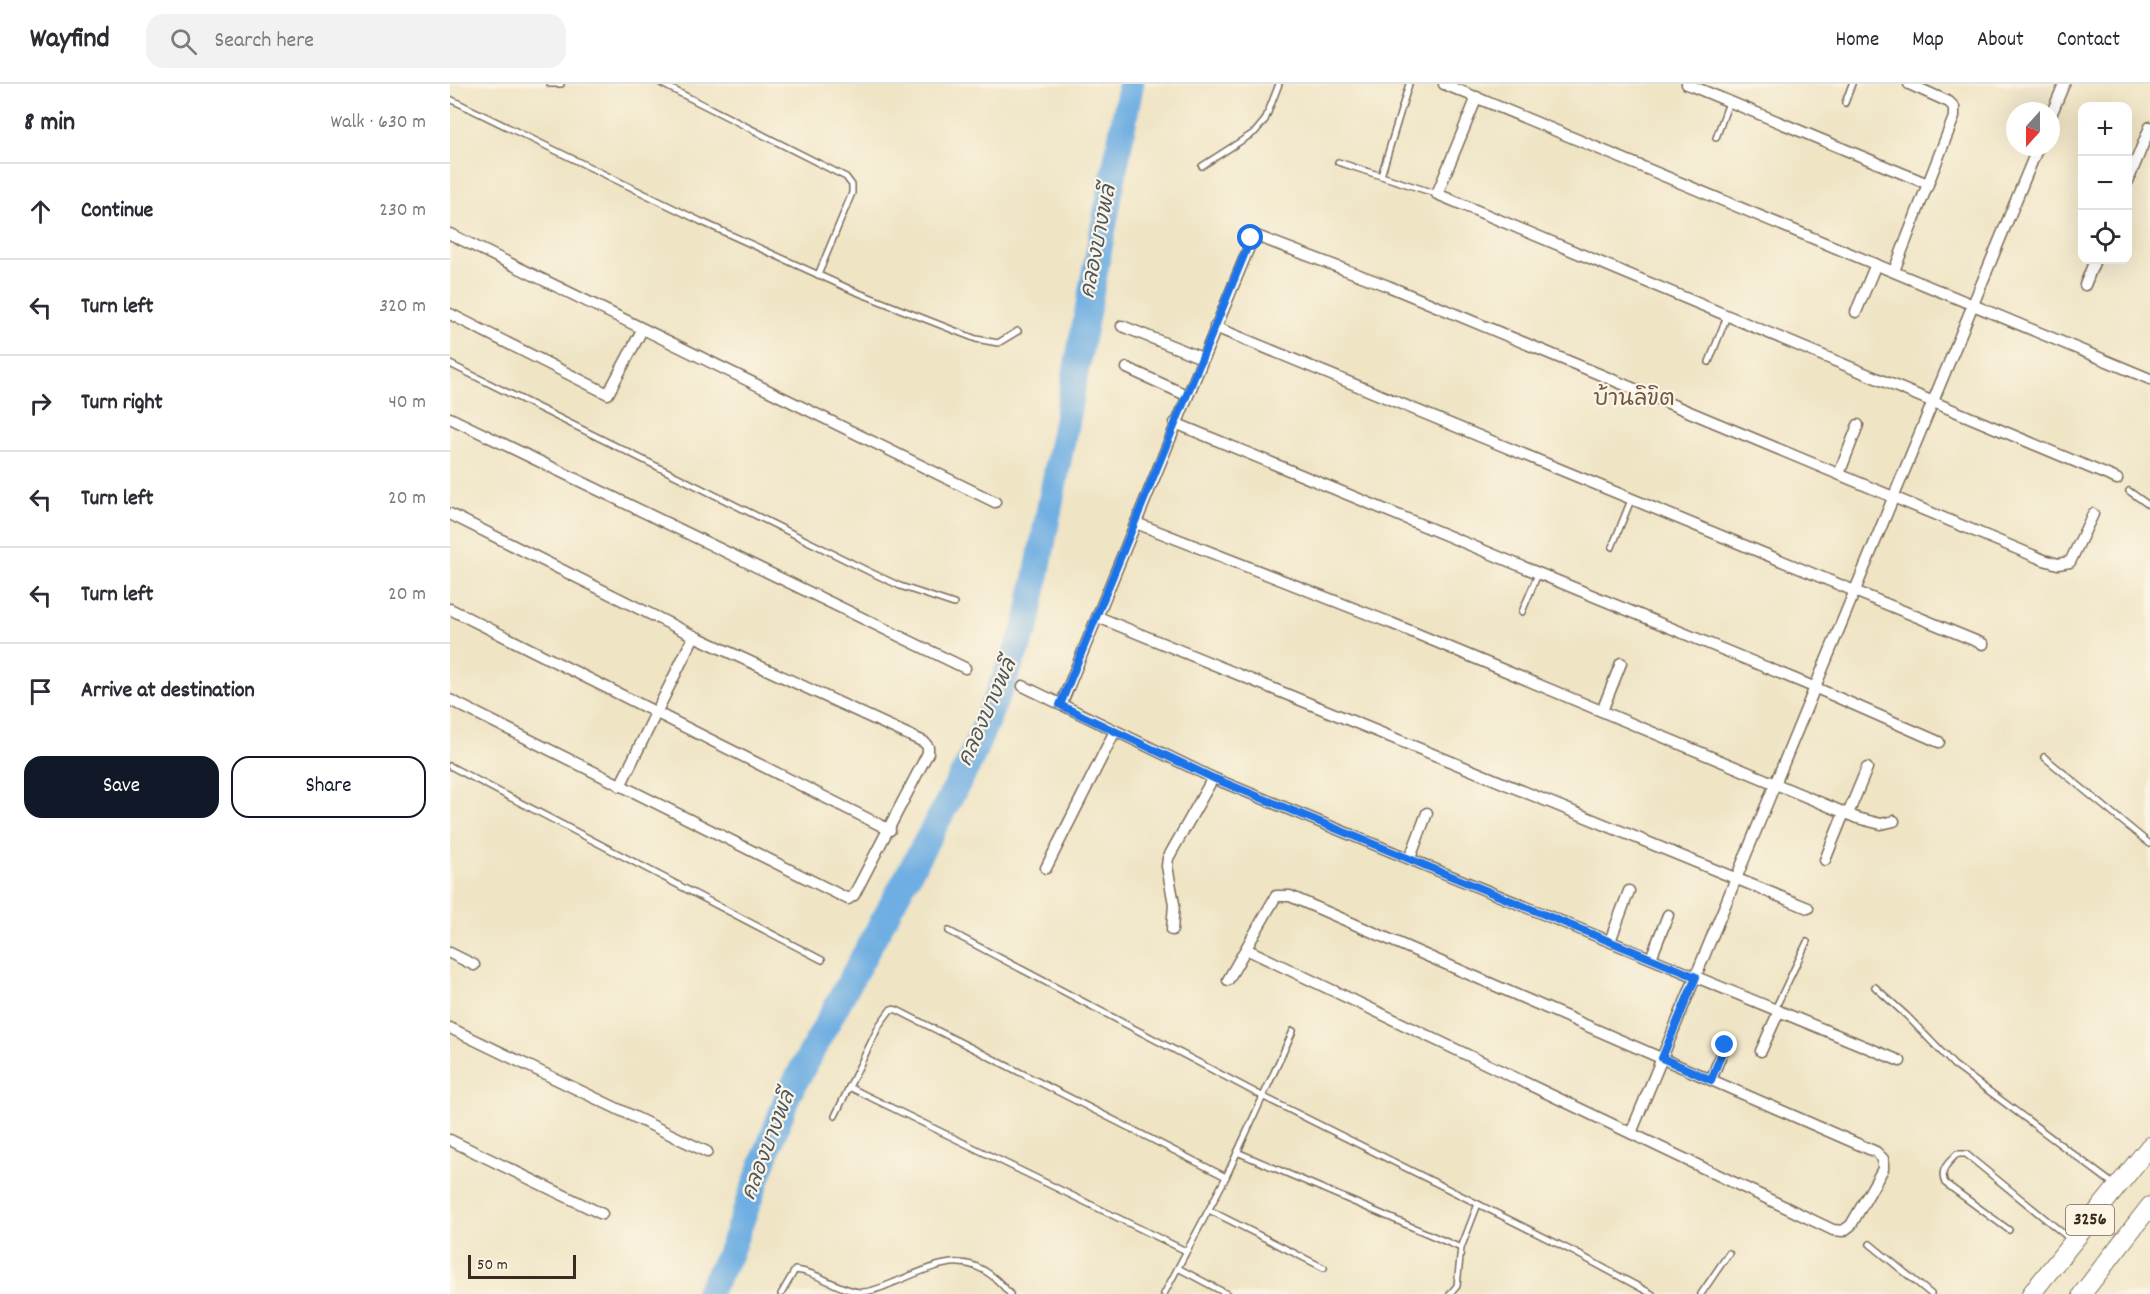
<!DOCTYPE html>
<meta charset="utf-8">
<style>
:root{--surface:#fff;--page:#f2f2f3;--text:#2b2b33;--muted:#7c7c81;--line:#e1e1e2;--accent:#111827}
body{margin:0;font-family:Dekko,"Playpen Sans Thai",sans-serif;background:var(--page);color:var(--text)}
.controls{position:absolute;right:18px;top:18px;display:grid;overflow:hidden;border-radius:12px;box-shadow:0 6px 24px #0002}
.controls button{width:54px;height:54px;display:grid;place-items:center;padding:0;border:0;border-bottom:2px solid var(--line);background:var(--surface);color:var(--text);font:30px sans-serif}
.compass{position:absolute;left:1556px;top:18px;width:54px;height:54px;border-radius:50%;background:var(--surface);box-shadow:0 6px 24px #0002;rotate:201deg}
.scale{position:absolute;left:18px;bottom:15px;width:108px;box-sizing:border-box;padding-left:6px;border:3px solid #3b2a1e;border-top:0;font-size:16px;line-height:21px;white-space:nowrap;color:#3b2a1e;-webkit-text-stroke:4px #fcf5e5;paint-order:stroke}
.stop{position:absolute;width:18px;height:18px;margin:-14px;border:4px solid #1a73e8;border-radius:50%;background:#fff}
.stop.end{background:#1a73e8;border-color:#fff;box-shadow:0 2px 6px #0008}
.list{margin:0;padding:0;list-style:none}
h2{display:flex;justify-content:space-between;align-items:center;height:78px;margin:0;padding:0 24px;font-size:26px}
h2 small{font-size:20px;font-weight:400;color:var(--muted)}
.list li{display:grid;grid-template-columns:39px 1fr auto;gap:18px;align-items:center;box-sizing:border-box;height:96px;padding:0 24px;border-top:2px solid var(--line)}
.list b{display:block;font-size:22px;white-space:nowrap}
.list em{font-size:20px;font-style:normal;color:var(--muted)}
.actions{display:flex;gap:12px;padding:18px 24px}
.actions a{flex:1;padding:14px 0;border:2px solid var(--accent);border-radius:18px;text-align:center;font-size:21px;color:var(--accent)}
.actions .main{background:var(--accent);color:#fff}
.icon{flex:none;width:33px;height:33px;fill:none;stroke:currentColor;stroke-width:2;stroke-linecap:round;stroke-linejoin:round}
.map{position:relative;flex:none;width:1700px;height:1210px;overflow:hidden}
header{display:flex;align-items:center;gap:36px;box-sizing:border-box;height:84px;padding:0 30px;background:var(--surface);border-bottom:2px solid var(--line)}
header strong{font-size:28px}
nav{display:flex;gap:33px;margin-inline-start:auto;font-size:21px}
.search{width:420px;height:54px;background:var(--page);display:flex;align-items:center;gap:15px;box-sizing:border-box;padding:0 21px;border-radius:18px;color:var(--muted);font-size:22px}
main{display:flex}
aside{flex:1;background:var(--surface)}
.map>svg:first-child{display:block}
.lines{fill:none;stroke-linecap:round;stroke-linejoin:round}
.river{stroke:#6eaee2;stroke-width:26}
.lane-casing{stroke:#7a6b58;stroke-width:8}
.street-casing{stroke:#7a6b58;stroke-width:13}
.primary-casing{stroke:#7a6b58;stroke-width:20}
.lane{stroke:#fff;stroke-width:5}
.street{stroke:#fff;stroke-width:10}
.primary{stroke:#fff;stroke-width:18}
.route{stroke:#1a73e8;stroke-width:8}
.labels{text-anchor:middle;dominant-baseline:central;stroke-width:4.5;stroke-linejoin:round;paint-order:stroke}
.shield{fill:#fcf5e5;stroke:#75675a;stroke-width:1.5}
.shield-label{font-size:18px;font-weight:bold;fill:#3b2a1e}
.water-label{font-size:21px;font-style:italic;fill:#4d5863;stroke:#fcf5e5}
.quarter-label{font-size:22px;fill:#715644;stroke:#fcf5e5}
</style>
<header>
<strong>Wayfind</strong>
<div class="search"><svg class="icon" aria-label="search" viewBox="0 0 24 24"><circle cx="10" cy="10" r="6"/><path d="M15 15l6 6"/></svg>Search here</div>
<nav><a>Home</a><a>Map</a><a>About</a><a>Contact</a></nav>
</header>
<main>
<aside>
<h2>8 min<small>Walk · 630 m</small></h2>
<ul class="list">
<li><svg class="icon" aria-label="ahead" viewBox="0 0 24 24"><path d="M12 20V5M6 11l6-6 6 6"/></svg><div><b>Continue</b></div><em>230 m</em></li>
<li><svg class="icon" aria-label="left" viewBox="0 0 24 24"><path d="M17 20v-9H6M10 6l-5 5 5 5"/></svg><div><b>Turn left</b></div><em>320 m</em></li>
<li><svg class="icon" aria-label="right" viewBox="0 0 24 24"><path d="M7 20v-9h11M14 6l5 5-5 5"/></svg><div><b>Turn right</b></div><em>40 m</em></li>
<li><svg class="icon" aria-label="left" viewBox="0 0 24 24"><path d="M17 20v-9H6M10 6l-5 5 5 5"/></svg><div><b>Turn left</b></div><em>20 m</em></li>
<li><svg class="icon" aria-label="left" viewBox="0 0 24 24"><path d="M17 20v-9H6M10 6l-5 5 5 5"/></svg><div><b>Turn left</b></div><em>20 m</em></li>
<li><svg class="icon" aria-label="arrive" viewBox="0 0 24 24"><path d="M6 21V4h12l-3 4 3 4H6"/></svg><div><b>Arrive at destination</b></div></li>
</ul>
<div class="actions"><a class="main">Save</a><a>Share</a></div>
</aside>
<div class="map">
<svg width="1700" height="1210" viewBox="0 0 1700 1210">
<rect width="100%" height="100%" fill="#fcf5e5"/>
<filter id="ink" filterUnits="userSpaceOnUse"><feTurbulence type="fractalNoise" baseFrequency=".0167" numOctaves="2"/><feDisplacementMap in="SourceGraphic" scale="12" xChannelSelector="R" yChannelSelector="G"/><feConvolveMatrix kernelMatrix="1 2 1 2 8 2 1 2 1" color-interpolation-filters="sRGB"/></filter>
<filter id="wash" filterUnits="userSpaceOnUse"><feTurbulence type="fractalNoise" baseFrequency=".008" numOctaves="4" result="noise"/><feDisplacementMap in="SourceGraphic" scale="24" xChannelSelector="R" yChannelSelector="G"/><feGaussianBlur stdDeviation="1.35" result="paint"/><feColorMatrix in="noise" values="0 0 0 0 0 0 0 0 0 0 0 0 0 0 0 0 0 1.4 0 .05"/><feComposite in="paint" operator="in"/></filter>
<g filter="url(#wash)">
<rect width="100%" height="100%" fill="#efe4c4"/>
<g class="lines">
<path class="river" d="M 257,1210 L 279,1171 L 338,1011 L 519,679 L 577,541 L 681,0"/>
</g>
</g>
<g filter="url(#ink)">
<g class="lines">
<defs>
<g id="lane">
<path d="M 100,0 L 111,0"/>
<path d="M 212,0 L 396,93 L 402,101 L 402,109 L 368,191"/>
<path d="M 0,15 L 250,137 L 404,207 L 526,255 L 548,259 L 568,247"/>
<path d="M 1395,19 L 1402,0"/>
<path d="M 1266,54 L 1279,18"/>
<path d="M 888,78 L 987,110"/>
<path d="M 752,82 L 805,48 L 815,36 L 829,0"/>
<path d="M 931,92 L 959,0"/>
<path d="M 1259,278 L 1277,232"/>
<path d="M 0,280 L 420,488 L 450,502 L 504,520"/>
<path d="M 1679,407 L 1700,422"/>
<path d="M 1162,463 L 1181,416"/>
<path d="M 1072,528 L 1088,490"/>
<path d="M 1594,673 L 1700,760"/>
<path d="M 0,682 L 372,876"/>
<path d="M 499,847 L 812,1012 L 1126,1169 L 1202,1210"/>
<path d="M 1425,903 L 1457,932 L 1504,981 L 1666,1102"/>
<path d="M 1325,925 L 1357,858"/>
<path d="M 399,1003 L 736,1167"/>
<path d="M 385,1032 L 430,940 L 441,925 L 447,926 L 776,1093"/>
<path d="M 787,1068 L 1011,1164 L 1028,1120"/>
<path d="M 759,1126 L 874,1184"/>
<path d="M 1559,1146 L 1495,1099 C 1489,1086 1498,1079 1507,1070 L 1516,1070 L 1620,1155"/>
<path d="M 1420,1160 L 1481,1210"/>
<path d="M 728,1184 L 777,1210"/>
<path d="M 331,1210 L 345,1186 C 369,1188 387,1206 410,1208 C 421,1209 435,1202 445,1198 C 495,1177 522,1164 560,1210"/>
<path d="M 714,1210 L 776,1093 L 843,947"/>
<path d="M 1000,1210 L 1007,1202 L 1011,1164"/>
<path d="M 1251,1210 L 1279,1169"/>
</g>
<g id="street">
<path d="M 994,0 L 1700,295"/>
<path d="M 1237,0 L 1478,100"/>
<path d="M 1027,13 L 987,110 L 1667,395"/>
<path d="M 1601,31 L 1614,0"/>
<path d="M 1678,97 L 1700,43"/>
<path d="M 0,150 L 545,418"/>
<path d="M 1444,187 L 1504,33 L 1504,23 L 1499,18 L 1459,0"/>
<path d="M 1635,201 L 1645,176"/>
<path d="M 1406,228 L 1426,180"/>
<path d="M 0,230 L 158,310 L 192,246"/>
<path d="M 672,242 L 752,274"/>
<path d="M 765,243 L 1533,560"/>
<path d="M 677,284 L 736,311"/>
<path d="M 0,334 L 515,584"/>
<path d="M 725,339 L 1366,604 L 1489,658"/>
<path d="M 1389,390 L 1408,341"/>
<path d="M 0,430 L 244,552 L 474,658 L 478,663 L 478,669 L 404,811 L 398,815 L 0,616"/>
<path d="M 686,439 L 941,539 L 1407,734 L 1431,740 L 1444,737"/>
<path d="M 0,525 L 440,746"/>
<path d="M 648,533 L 1358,824"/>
<path d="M 573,602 L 763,694 L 1450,977"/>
<path d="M 611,621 L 804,151 L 938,202 L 1594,476 L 1608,480 L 1620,478 L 1643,430"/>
<path d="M 1152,627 L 1171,579"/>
<path d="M 170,702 L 244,552"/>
<path d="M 1398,730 L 1417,684"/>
<path d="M 960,774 L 977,729"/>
<path d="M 1375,776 L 1394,729"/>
<path d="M 596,784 L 665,647"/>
<path d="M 722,846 L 724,820 L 717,782 L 718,774 L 763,694"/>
<path d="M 1160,857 L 1179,807"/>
<path d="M 0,869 L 24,881"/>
<path d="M 1201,874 L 1218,831"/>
<path d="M 778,896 L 826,812 L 840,812 L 1426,1068 L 1433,1075 L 1433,1085 L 1401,1141 L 1393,1147 L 1383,1146 L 796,865"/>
<path d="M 0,944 L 257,1068"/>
<path d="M 1311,967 L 1329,927"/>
<path d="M 1261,996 L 1275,961"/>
<path d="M 1181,1049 L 1588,63"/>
<path d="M 0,1056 L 152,1130"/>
</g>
<g id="primary">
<path d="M 1581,1210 L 1700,1062"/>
<path d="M 1632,1210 L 1700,1122"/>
</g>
</defs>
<use href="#lane" class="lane-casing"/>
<use href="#street" class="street-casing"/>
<use href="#primary" class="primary-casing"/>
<use href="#lane" class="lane"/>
<use href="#street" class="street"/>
<use href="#primary" class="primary"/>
</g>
</g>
<g class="lines" filter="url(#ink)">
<path class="route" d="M 801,154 L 610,621 L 763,694 L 1246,893 L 1212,974 L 1261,996 L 1275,961"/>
</g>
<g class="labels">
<rect class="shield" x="1616" y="1121" width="48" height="30" rx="4.5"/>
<g class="shield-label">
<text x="1640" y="1136">3256</text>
</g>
<g class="water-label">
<text transform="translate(650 158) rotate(-79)">คลองบางพลี</text>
<text transform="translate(539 629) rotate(-66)">คลองบางพลี</text>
<text transform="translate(320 1062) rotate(-69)">คลองบางพลี</text>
</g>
<g class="quarter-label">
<text x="1184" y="316">บ้านลิขิต</text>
</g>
</g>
</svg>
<div class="controls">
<button>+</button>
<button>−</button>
<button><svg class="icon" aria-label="locate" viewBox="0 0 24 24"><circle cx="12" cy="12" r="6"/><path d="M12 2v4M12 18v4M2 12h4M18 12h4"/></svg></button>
</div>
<svg class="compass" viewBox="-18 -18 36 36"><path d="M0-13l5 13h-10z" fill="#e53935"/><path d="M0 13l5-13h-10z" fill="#7c7c81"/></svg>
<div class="scale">50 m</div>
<div class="stop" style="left:801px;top:154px"></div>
<div class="stop end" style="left:1275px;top:961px"></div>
</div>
</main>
